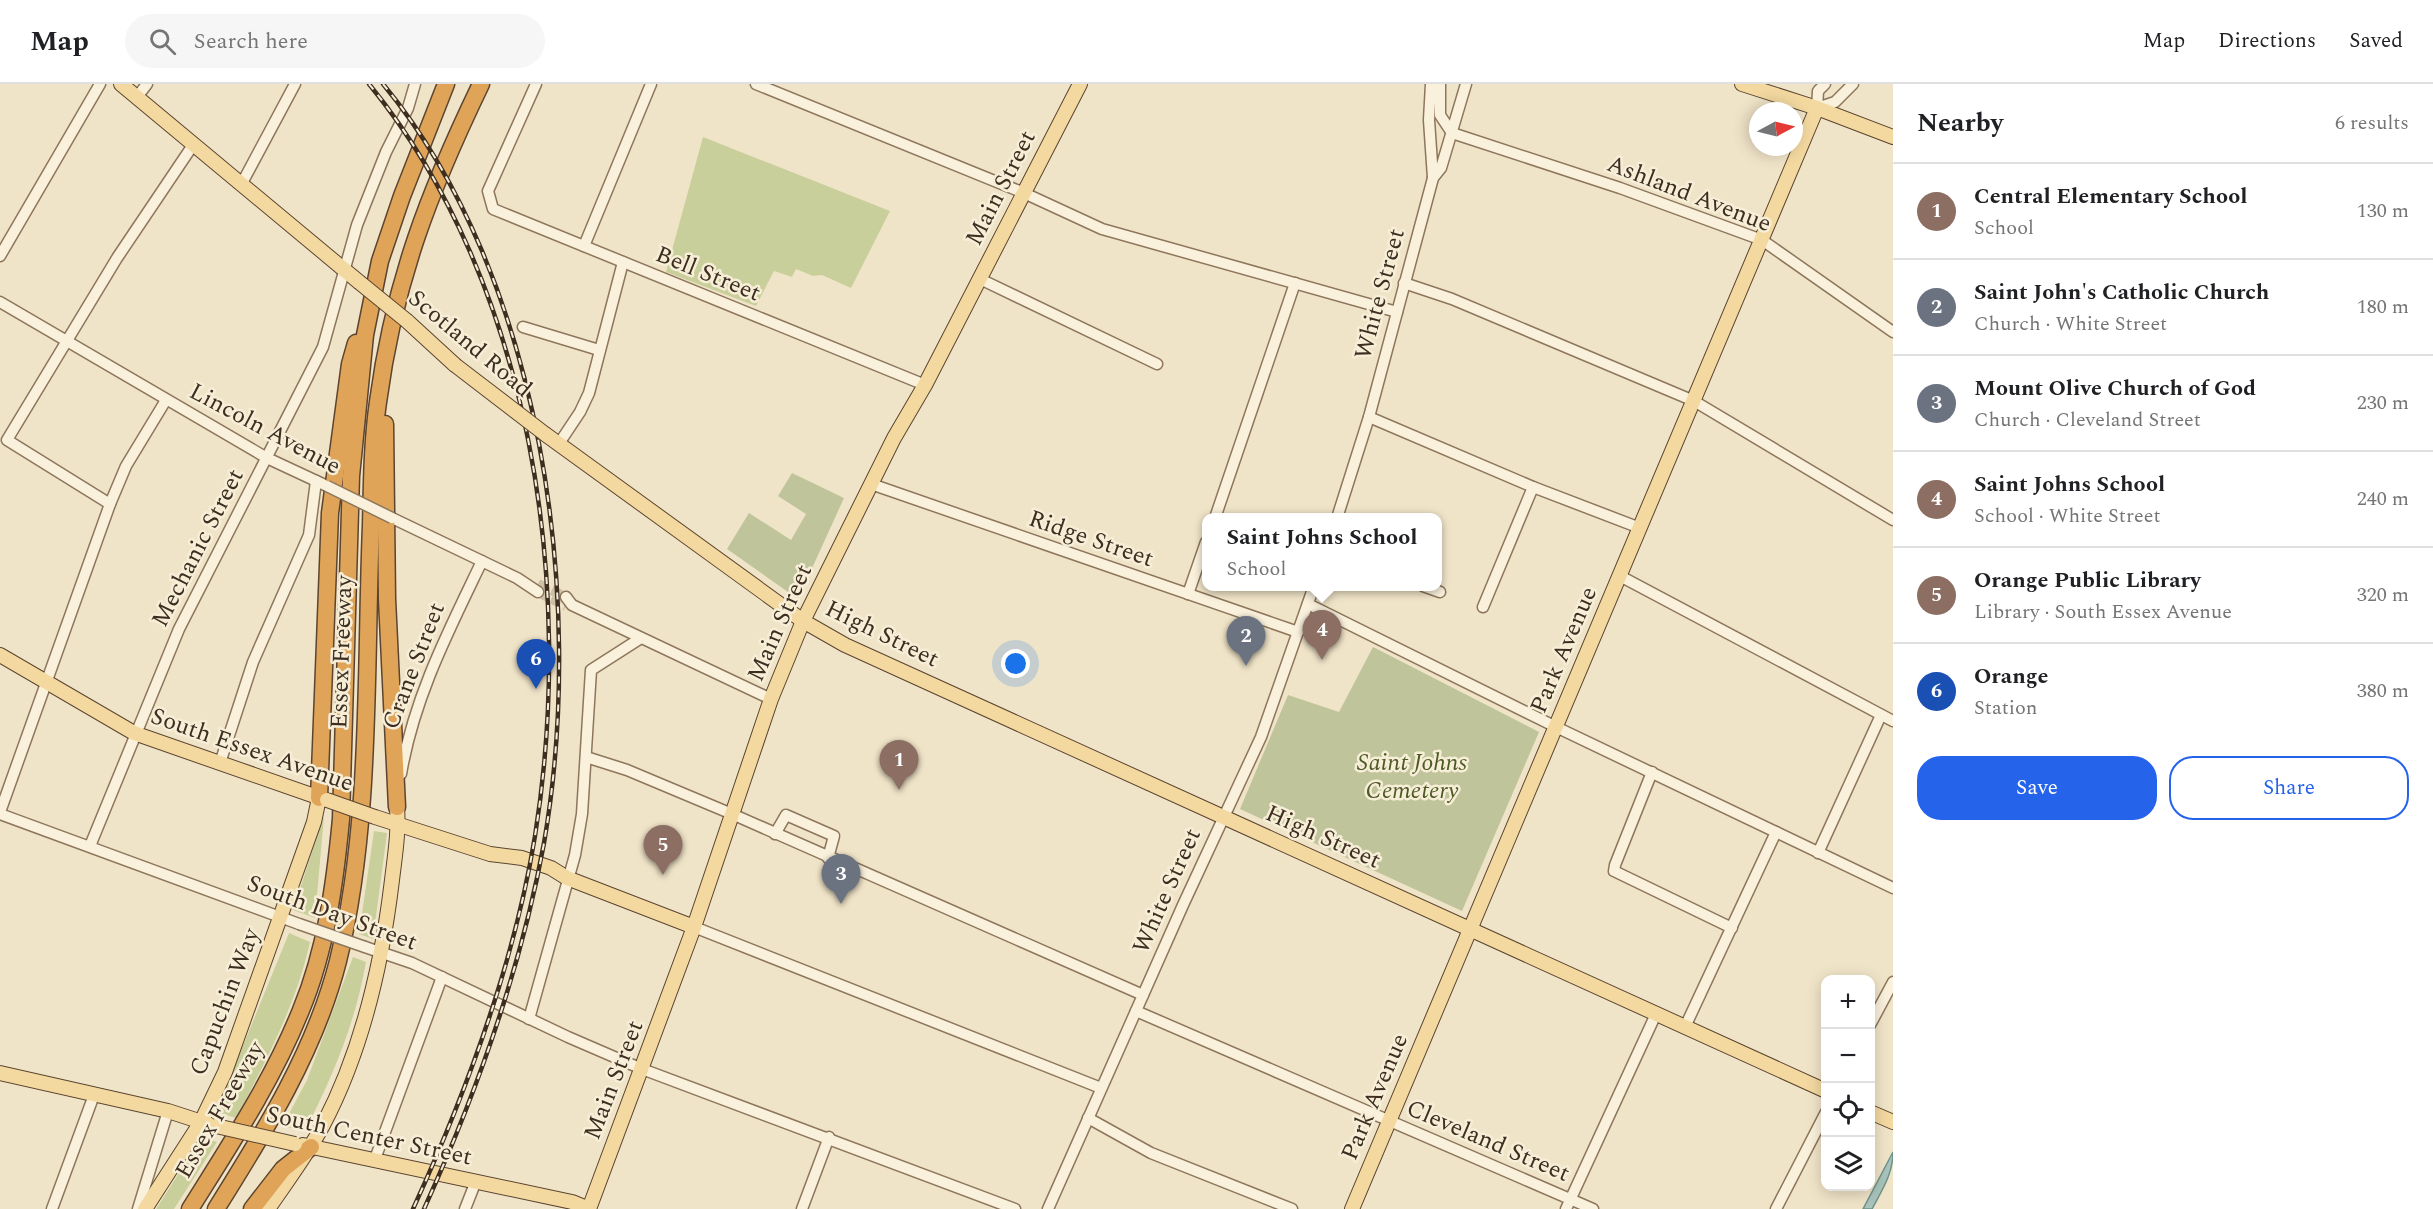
<!DOCTYPE html>
<meta charset="utf-8">
<style>
:root{--surface:#fff;--page:#f6f6f6;--text:#202124;--muted:#757577;--line:#e0e0e0;--accent:#2563eb}
body{margin:0;font-family:Spectral,serif;background:var(--page);color:var(--text)}
.controls{position:absolute;right:18px;bottom:18px;display:grid;overflow:hidden;border-radius:12px;box-shadow:0 3px 15px #0003}
.controls button{width:54px;height:54px;display:grid;place-items:center;padding:0;border:0;border-bottom:2px solid var(--line);background:var(--surface);color:var(--text);font:30px sans-serif}
.compass{position:absolute;left:1749px;top:18px;width:54px;height:54px;border-radius:50%;background:var(--surface);box-shadow:0 3px 15px #0003;rotate:83deg}
.you{position:absolute;left:1016px;top:580px;width:21px;height:21px;margin:-15px;border:4px solid #fff;border-radius:50%;background:#1a73e8;box-shadow:0 0 0 9px #1a73e833}
.badge{display:grid;place-items:center;width:39px;height:39px;border-radius:50%;background:var(--accent);color:#fff;font-size:20px;font-weight:700}
.pin{position:absolute;translate:-50% -50px;filter:drop-shadow(0 2px 3px #0008)}
.pin::after{content:'';position:absolute;top:32px;width:21px;height:18px;background:inherit;clip-path:polygon(0 0,100% 0,50% 100%)}
.popup{position:absolute;left:1202px;top:429px;width:240px;height:78px;box-sizing:border-box;display:grid;place-content:center;border-radius:12px;background:var(--surface);filter:drop-shadow(0 2px 4px #0005);font-size:20px;white-space:nowrap;color:var(--muted)}
.popup b{font-size:22px;color:var(--text)}
.popup::after{content:'';position:absolute;left:50%;top:100%;margin-left:-12px;border:12px solid transparent;border-top-color:var(--surface)}
.list{margin:0;padding:0;list-style:none}
h2{display:flex;justify-content:space-between;align-items:center;height:78px;margin:0;padding:0 24px;font-size:26px}
h2 small{font-size:20px;font-weight:400;color:var(--muted)}
.list li{display:grid;grid-template-columns:39px 1fr auto;gap:18px;align-items:center;box-sizing:border-box;height:96px;padding:0 24px;border-top:2px solid var(--line)}
.list b{display:block;font-size:22px;white-space:nowrap}
.list p{margin:0;font-size:20px;white-space:nowrap;color:var(--muted)}
.list em{font-size:20px;font-style:normal;color:var(--muted)}
.actions{display:flex;gap:12px;padding:18px 24px}
.actions a{flex:1;padding:14px 0;border:2px solid var(--accent);border-radius:24px;text-align:center;font-size:21px;color:var(--accent)}
.actions .main{background:var(--accent);color:#fff}
.icon{flex:none;width:33px;height:33px;fill:none;stroke:currentColor;stroke-width:2;stroke-linecap:round;stroke-linejoin:round}
.map{position:relative;flex:none;width:1893px;height:1125px;overflow:hidden}
header{display:flex;align-items:center;gap:36px;box-sizing:border-box;height:84px;padding:0 30px;background:var(--surface);border-bottom:2px solid var(--line)}
header strong{font-size:28px}
nav{display:flex;gap:33px;margin-inline-start:auto;font-size:21px}
.search{width:420px;height:54px;background:var(--page);display:flex;align-items:center;gap:15px;box-sizing:border-box;padding:0 21px;border-radius:33px;color:var(--muted);font-size:22px}
main{display:flex}
aside{flex:1;background:var(--surface)}
.map>svg:first-child{display:block}
.green{fill:#c9cf9b}
.cemetery{fill:#bfc49a}
.water{fill:#a9c4bc;stroke:#6f938a;stroke-width:1.5}
.lines{fill:none;stroke-linecap:round;stroke-linejoin:round}
.minor-tunnel{stroke:#ccc0a6;stroke-width:10;stroke-dasharray:10 5;stroke-linecap:butt}
.minor-casing{stroke:#8d765c;stroke-width:13}
.major-casing{stroke:#5b4430;stroke-width:16}
.highway-casing{stroke:#5b4430;stroke-width:19}
.minor{stroke:#faf1dc;stroke-width:10}
.major{stroke:#f3d9a0;stroke-width:14}
.highway{stroke:#e0a458;stroke-width:16}
.rail-casing{stroke:#3d2e20;stroke-width:4.5}
.rail{stroke:#f7eed8;stroke-width:2;stroke-dasharray:7;stroke-linecap:butt}
.minor-bridge-casing{stroke:#8d765c;stroke-width:13;stroke-linecap:butt}
.major-bridge-casing{stroke:#5b4430;stroke-width:16;stroke-linecap:butt}
.minor-bridge{stroke:#faf1dc;stroke-width:10}
.major-bridge{stroke:#f3d9a0;stroke-width:14}
.labels{text-anchor:middle;dominant-baseline:central;stroke-width:5;stroke-linejoin:round;paint-order:stroke}
.street-label{font-size:24px;fill:#3d2e20;stroke:#f7eed8}
.park-label{font-size:24px;font-style:italic;fill:#4d5a26;stroke:#f7eed8}
</style>
<header>
<strong>Map</strong>
<div class="search"><svg class="icon" aria-label="search" viewBox="0 0 24 24"><circle cx="10" cy="10" r="6"/><path d="M15 15l6 6"/></svg>Search here</div>
<nav><a>Map</a><a>Directions</a><a>Saved</a></nav>
</header>
<main>
<div class="map">
<svg width="1893" height="1125" viewBox="0 0 1893 1125">
<rect width="100%" height="100%" fill="#f0e4c8"/>
<g class="green">
<path d="M 703,53 L 890,127 L 851,204 L 822,191 L 813,192 L 796,185 L 792,193 L 774,187 L 756,222 L 666,188 Z"/>
<path d="M 324,732 L 315,834 L 293,826 Z"/>
<path d="M 374,747 L 387,749 L 373,855 L 359,850 Z"/>
<path d="M 289,849 L 310,858 C 296,921 266,977 236,1034 L 216,1028 Z"/>
<path d="M 353,873 L 366,878 C 355,940 334,989 306,1045 L 282,1043 L 307,996 Z"/>
<path d="M 202,1053 L 217,1058 L 174,1125 L 156,1125 Z"/>
</g>
<g class="cemetery">
<path d="M 792,389 L 844,414 L 798,515 L 727,465 L 749,429 L 791,456 L 806,430 L 778,412 Z"/>
<path d="M 1373,563 L 1539,648 L 1462,827 L 1240,725 L 1288,611 L 1339,628 Z"/>
</g>
<path class="water" d="M 1893,1068 C 1893,1090 1882,1106 1872,1125 L 1863,1125 Z"/>
<g class="lines">
<g class="minor-tunnel">
<path d="M 538,500 L 566,513"/>
<path d="M 538,508 L 566,522"/>
</g>
<defs>
<g id="minor">
<path d="M 536,0 L 488,107 L 493,125 L 925,301"/>
<path d="M 756,0 L 1024,109 L 1102,145 L 1397,228"/>
<path d="M 1431,0 L 1429,36 L 1433,94"/>
<path d="M 1440,0 L 1440,31 L 1452,49 L 1620,104 L 1762,156 L 1893,248"/>
<path d="M 1825,0 L 1818,7 L 1817,24 L 1835,18 L 1853,0"/>
<path d="M 137,13 L 147,0"/>
<path d="M 241,101 L 295,0"/>
<path d="M 584,162 L 651,0"/>
<path d="M 0,172 L 100,0"/>
<path d="M 980,195 L 1157,280"/>
<path d="M 1404,199 L 1452,215 L 1694,317 L 1893,436"/>
<path d="M 0,218 L 267,374 L 327,402"/>
<path d="M 523,243 L 599,266"/>
<path d="M 1369,333 L 1533,403 L 1640,444"/>
<path d="M 558,361 L 580,328 L 589,309 L 623,178"/>
<path d="M 871,400 L 1298,548"/>
<path d="M 110,420 L 7,356 L 117,174 L 193,61"/>
<path d="M 392,434 L 517,494 L 538,508"/>
<path d="M 1215,434 L 1295,199"/>
<path d="M 1337,434 L 1369,333 L 1433,94 L 1441,84 L 1466,0"/>
<path d="M 1620,492 L 1893,637"/>
<path d="M 1423,502 L 1440,508"/>
<path d="M 1188,510 L 1206,458"/>
<path d="M 566,513 L 572,521 L 771,615"/>
<path d="M 1308,520 L 1556,643 L 1893,804"/>
<path d="M 1483,523 L 1533,403"/>
<path d="M 586,673 L 627,686 L 732,730 L 1143,911"/>
<path d="M 220,679 L 253,578 L 309,451 L 316,397"/>
<path d="M 1652,688 L 1615,781 L 1614,787 L 1732,844"/>
<path d="M 401,690 C 414,613 449,546 482,477"/>
<path d="M 0,728 L 110,420 L 126,382 L 166,316"/>
<path d="M 0,730 L 299,840"/>
<path d="M 775,750 L 786,731 L 834,752 L 828,774"/>
<path d="M 90,762 L 179,545 L 323,263 L 357,141 L 386,68 L 408,24 L 415,0"/>
<path d="M 1818,769 L 1881,631"/>
<path d="M 694,843 L 1101,1004"/>
<path d="M 365,863 L 412,879 L 568,953 L 642,985 L 1015,1125"/>
<path d="M 1136,927 L 1593,1125"/>
<path d="M 529,935 L 575,771 L 582,730 L 591,586 L 641,554"/>
<path d="M 1870,941 L 1893,898"/>
<path d="M 1685,943 L 1776,748"/>
<path d="M 1088,1034 L 1151,1069 L 1292,1125"/>
<path d="M 375,1075 L 442,893"/>
<path d="M 52,1125 L 94,1011"/>
<path d="M 138,1125 L 168,1027"/>
<path d="M 465,1125 L 476,1097"/>
<path d="M 802,1125 L 829,1053"/>
<path d="M 1048,1125 L 1183,821 L 1261,653 L 1314,502"/>
<path d="M 1566,1125 L 1656,930"/>
<path d="M 1776,1125 L 1826,1028"/>
</g>
<g id="major">
<path d="M 121,0 L 359,198"/>
<path d="M 1742,0 L 1817,24 L 1893,53"/>
<path d="M 407,237 L 455,281"/>
<path d="M 545,350 L 803,537 L 845,561 L 1826,1007"/>
<path d="M 0,571 L 134,649 L 326,716"/>
<path d="M 375,733 L 490,770 L 522,774 L 551,784 L 567,794 L 694,843"/>
<path d="M 0,989 L 168,1027 L 208,1040"/>
<path d="M 1870,1028 L 1893,1038"/>
<path d="M 303,1061 L 572,1118 L 589,1125"/>
<path d="M 145,1125 L 201,1038 L 225,988 L 314,738 L 319,714"/>
<path d="M 268,1125 C 287,1097 307,1071 323,1041 C 363,965 382,880 392,796 C 395,771 399,747 397,723"/>
<path d="M 589,1125 L 694,843 L 771,615 L 803,537 L 894,354 L 925,301 L 1080,0"/>
<path d="M 1352,1125 L 1817,24"/>
</g>
<g id="highway">
<path d="M 385,340 L 387,515 L 397,723"/>
<path d="M 319,714 L 330,429 L 350,280 L 356,259"/>
<path d="M 190,1125 C 230,1061 273,996 301,926 C 326,866 335,799 341,735 L 351,392 L 365,251 L 380,177 L 402,112 L 446,0"/>
<path d="M 216,1125 C 265,1047 315,967 338,877 C 372,739 365,584 371,442 C 372,401 372,359 378,318 C 394,198 429,108 481,0"/>
<path d="M 252,1125 L 283,1085 L 311,1063"/>
</g>
</defs>
<use href="#minor" class="minor-casing"/>
<use href="#major" class="major-casing"/>
<use href="#highway" class="highway-casing"/>
<use href="#minor" class="minor"/>
<use href="#major" class="major"/>
<use href="#highway" class="highway"/>
<defs>
<g id="rail">
<path d="M 369,0 C 533,201 575,502 535,752 C 514,881 467,1007 413,1125"/>
<path d="M 383,0 C 543,193 586,517 544,759 C 521,885 477,1008 424,1125"/>
</g>
</defs>
<use href="#rail" class="rail-casing"/>
<use href="#rail" class="rail"/>
<defs>
<g id="minor-bridge">
<path d="M 327,402 L 392,434"/>
<path d="M 299,840 L 365,863"/>
</g>
<g id="major-bridge">
<path d="M 359,198 L 407,237"/>
<path d="M 455,281 L 545,350"/>
<path d="M 327,716 L 375,733"/>
<path d="M 216,1042 L 295,1060"/>
</g>
</defs>
<use href="#minor-bridge" class="minor-bridge-casing"/>
<use href="#major-bridge" class="major-bridge-casing"/>
<use href="#minor-bridge" class="minor-bridge"/>
<use href="#major-bridge" class="major-bridge"/>
</g>
<g class="labels">
<g class="street-label">
<text transform="translate(1001 104) rotate(-63)">Main Street</text>
<text transform="translate(1689 110) rotate(21)">Ashland Avenue</text>
<text transform="translate(708 190) rotate(22)">Bell Street</text>
<text transform="translate(1380 210) rotate(-75)">White Street</text>
<text transform="translate(470 260) rotate(40)">Scotland Road</text>
<text transform="translate(265 345) rotate(28)">Lincoln Avenue</text>
<text transform="translate(1091 455) rotate(19)">Ridge Street</text>
<text transform="translate(198 464) rotate(-63)">Mechanic Street</text>
<text transform="translate(780 539) rotate(-66)">Main Street</text>
<text transform="translate(882 550) rotate(26)">High Street</text>
<text transform="translate(1564 566) rotate(-67)">Park Avenue</text>
<text transform="translate(342 568) rotate(-88)">Essex Freeway</text>
<text transform="translate(414 582) rotate(-69)">Crane Street</text>
<text transform="translate(252 666) rotate(19)">South Essex Avenue</text>
<text transform="translate(1323 753) rotate(24)">High Street</text>
<text transform="translate(1167 807) rotate(-66)">White Street</text>
<text transform="translate(332 829) rotate(20)">South Day Street</text>
<text transform="translate(225 918) rotate(-69)">Capuchin Way</text>
<text transform="translate(614 996) rotate(-69)">Main Street</text>
<text transform="translate(1375 1013) rotate(-67)">Park Avenue</text>
<text transform="translate(220 1026) rotate(-60)">Essex Freeway</text>
<text transform="translate(369 1052) rotate(12)">South Center Street</text>
<text transform="translate(1488 1057) rotate(23)">Cleveland Street</text>
</g>
<g class="park-label">
<text x="1412" y="679">Saint Johns<tspan x="1412" dy="28">Cemetery</tspan></text>
</g>
</g>
</svg>
<div class="controls">
<button>+</button>
<button>−</button>
<button><svg class="icon" aria-label="locate" viewBox="0 0 24 24"><circle cx="12" cy="12" r="6"/><path d="M12 2v4M12 18v4M2 12h4M18 12h4"/></svg></button>
<button><svg class="icon" aria-label="layers" viewBox="0 0 24 24"><path d="M12 4l9 5-9 5-9-5zM3 14l9 5 9-5"/></svg></button>
</div>
<svg class="compass" viewBox="-18 -18 36 36"><path d="M0-13l5 13h-10z" fill="#e53935"/><path d="M0 13l5-13h-10z" fill="#757577"/></svg>
<div class="you"></div>
<div class="pin badge" style="left:899px;top:706px;background:#8d6e63">1</div>
<div class="pin badge" style="left:1246px;top:582px;background:#6b7280">2</div>
<div class="pin badge" style="left:841px;top:820px;background:#6b7280">3</div>
<div class="pin badge" style="left:1322px;top:576px;background:#8d6e63">4</div>
<div class="popup"><b>Saint Johns School</b>School</div>
<div class="pin badge" style="left:663px;top:791px;background:#8d6e63">5</div>
<div class="pin badge" style="left:536px;top:605px;background:#1a4fb4">6</div>
</div>
<aside>
<h2>Nearby<small>6 results</small></h2>
<ul class="list">
<li><span class="badge" style="background:#8d6e63">1</span><div><b>Central Elementary School</b><p>School</p></div><em>130 m</em></li>
<li><span class="badge" style="background:#6b7280">2</span><div><b>Saint John's Catholic Church</b><p>Church · White Street</p></div><em>180 m</em></li>
<li><span class="badge" style="background:#6b7280">3</span><div><b>Mount Olive Church of God</b><p>Church · Cleveland Street</p></div><em>230 m</em></li>
<li><span class="badge" style="background:#8d6e63">4</span><div><b>Saint Johns School</b><p>School · White Street</p></div><em>240 m</em></li>
<li><span class="badge" style="background:#8d6e63">5</span><div><b>Orange Public Library</b><p>Library · South Essex Avenue</p></div><em>320 m</em></li>
<li><span class="badge" style="background:#1a4fb4">6</span><div><b>Orange</b><p>Station</p></div><em>380 m</em></li>
</ul>
<div class="actions"><a class="main">Save</a><a>Share</a></div>
</aside>
</main>
